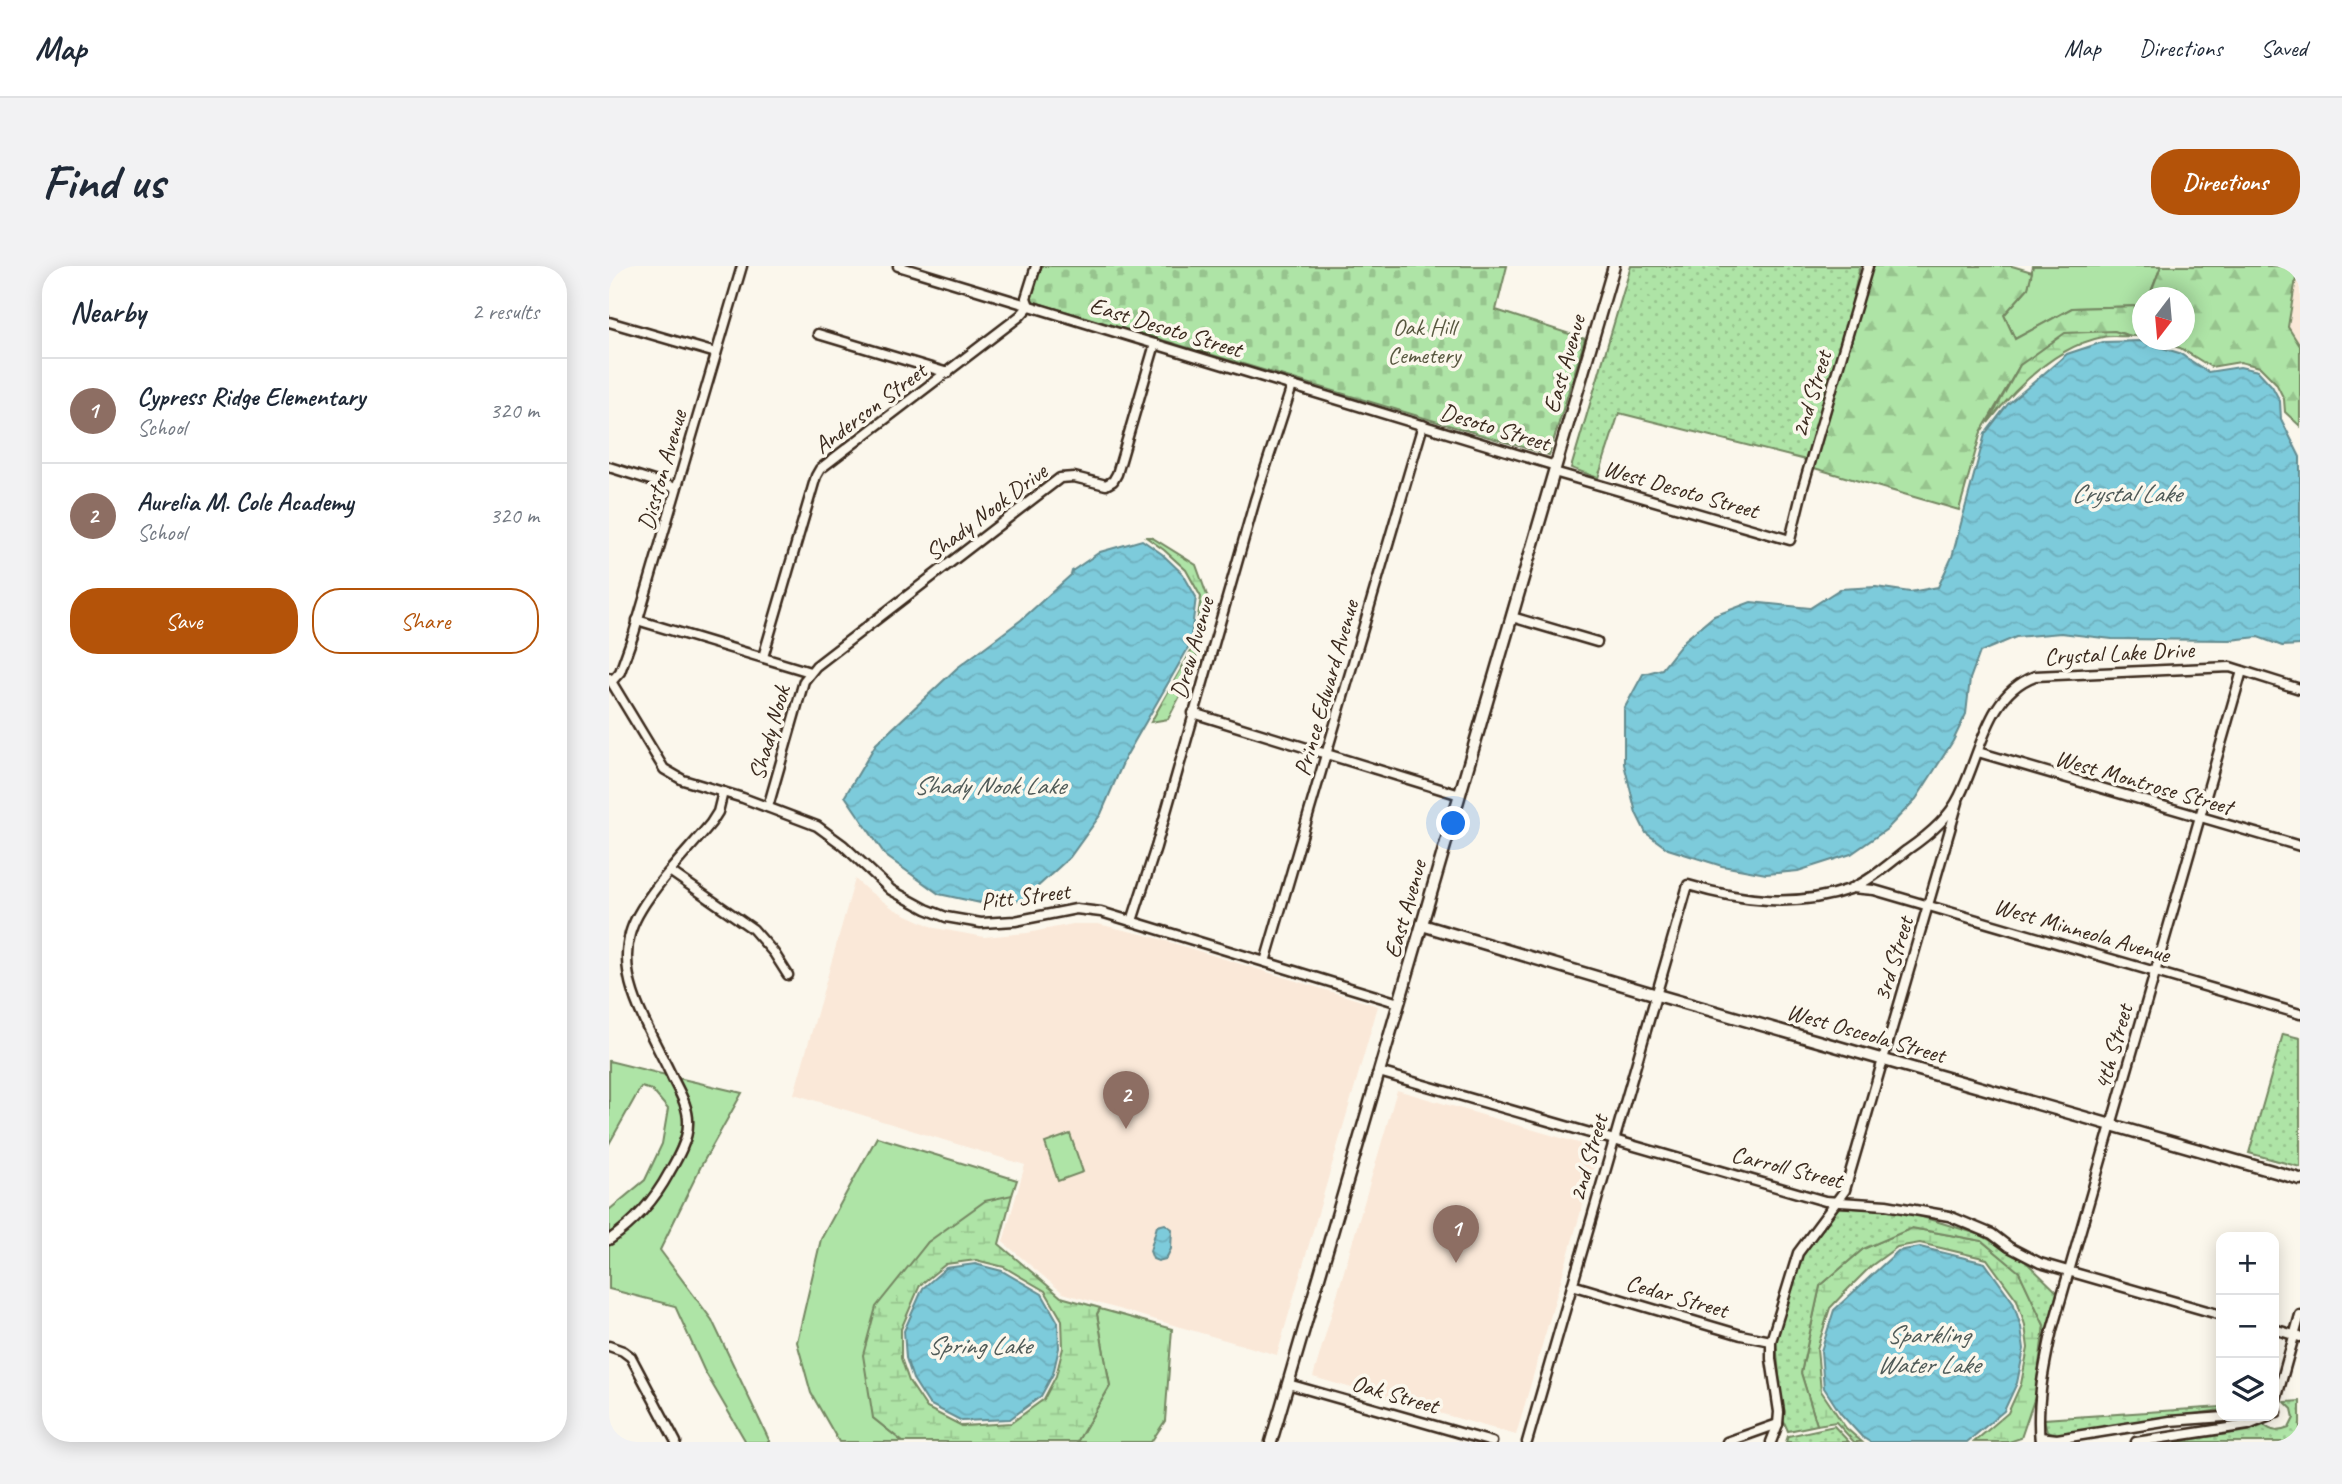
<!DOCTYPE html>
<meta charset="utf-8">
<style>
:root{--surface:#fff;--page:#f2f2f3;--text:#1f2937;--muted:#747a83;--line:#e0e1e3;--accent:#b45309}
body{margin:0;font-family:Caveat,sans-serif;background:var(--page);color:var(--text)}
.controls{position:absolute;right:21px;bottom:21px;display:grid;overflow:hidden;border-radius:14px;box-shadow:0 4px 18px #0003}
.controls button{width:63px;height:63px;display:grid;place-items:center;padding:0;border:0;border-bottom:2px solid var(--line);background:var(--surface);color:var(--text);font:35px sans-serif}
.compass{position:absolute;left:1523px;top:21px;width:63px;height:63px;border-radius:50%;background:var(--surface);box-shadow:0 4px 18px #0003;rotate:196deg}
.you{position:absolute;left:845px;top:558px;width:24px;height:24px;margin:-18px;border:5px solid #fff;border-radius:50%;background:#1a73e8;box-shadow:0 0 0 10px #1a73e833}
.badge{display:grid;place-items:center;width:46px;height:46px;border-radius:50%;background:var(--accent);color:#fff;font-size:23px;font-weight:700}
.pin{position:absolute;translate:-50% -58px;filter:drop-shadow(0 2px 4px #0008)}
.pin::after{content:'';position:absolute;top:37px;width:24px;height:21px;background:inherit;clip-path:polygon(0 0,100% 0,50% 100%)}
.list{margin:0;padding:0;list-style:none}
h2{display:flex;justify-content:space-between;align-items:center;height:91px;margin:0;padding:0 28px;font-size:30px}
h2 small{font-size:23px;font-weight:400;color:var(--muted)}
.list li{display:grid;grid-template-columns:46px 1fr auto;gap:21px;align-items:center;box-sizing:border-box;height:105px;padding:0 28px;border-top:2px solid var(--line)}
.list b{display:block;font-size:26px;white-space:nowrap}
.list p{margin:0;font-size:23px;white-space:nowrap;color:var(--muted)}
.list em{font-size:23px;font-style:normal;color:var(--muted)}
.actions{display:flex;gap:14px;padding:21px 28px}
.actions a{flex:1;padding:16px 0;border:2px solid var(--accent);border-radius:28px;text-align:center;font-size:24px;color:var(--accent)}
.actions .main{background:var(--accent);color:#fff}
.icon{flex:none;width:38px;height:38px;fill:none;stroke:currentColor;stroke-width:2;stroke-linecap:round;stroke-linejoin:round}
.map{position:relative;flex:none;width:1691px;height:1176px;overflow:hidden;border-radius:28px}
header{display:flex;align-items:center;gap:42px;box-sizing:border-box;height:98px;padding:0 35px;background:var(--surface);border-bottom:2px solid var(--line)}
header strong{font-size:33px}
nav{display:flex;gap:38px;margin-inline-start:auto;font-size:24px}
.intro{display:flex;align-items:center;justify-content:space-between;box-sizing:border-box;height:168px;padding:0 42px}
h1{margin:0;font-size:49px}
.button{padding:18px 32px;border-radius:28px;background:var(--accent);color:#fff;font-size:24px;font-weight:700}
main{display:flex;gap:42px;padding:0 42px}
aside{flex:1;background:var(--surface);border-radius:28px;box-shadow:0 4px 18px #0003}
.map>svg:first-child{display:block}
.built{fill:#fae8d8}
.green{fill:#aee4a6;stroke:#748762;stroke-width:2}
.forest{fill:url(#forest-firs);stroke:#748762;stroke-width:2}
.wetland{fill:url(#wetland-marsh);stroke:#748762;stroke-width:2;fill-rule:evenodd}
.cemetery{fill:url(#cemetery-stones);stroke:#748762;stroke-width:2}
.park{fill:url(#park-dots);stroke:#748762;stroke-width:2}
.water{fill:url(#water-waves);stroke:#638b8f;stroke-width:2}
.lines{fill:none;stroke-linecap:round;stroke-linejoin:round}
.minor-casing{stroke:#3b2a1e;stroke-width:13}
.tertiary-casing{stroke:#3b2a1e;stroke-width:15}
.minor{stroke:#fbf7ec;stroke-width:8}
.tertiary{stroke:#fbf7ec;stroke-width:10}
.labels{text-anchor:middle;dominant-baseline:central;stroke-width:7;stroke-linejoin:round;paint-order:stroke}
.street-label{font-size:24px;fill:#3b2a1e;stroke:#fbf7ec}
.park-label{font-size:24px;fill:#585840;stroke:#fbf7ec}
.water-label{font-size:26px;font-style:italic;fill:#4f5a57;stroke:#fbf7ec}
</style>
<header>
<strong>Map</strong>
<nav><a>Map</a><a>Directions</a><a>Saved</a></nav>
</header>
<div class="intro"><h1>Find us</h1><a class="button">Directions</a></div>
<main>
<aside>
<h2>Nearby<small>2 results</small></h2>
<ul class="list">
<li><span class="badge" style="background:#8d6e63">1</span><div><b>Cypress Ridge Elementary</b><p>School</p></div><em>320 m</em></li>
<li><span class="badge" style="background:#8d6e63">2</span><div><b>Aurelia M. Cole Academy</b><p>School</p></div><em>320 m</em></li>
</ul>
<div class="actions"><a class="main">Save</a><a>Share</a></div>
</aside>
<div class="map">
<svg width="1691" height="1176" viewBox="0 0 1691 1176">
<defs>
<pattern id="forest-firs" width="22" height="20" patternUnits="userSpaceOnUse" patternTransform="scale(1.75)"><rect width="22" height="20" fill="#aee4a6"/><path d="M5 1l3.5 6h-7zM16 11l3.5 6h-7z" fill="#97c48e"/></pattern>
<pattern id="wetland-marsh" width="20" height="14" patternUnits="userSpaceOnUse" patternTransform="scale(1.75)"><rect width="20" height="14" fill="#aee4a6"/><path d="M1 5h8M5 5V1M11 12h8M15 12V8" fill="none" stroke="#97c48e"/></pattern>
<pattern id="cemetery-stones" width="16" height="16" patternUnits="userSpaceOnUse" patternTransform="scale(1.75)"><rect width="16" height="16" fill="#aee4a6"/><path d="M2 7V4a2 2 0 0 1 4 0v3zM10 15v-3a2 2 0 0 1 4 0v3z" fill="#97c48e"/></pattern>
<pattern id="park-dots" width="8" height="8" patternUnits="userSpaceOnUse" patternTransform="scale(1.75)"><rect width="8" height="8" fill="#aee4a6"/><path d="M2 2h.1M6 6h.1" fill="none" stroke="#97c48e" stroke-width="1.8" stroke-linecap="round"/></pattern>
<pattern id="water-waves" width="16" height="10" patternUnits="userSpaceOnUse" patternTransform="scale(1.75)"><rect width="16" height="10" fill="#7dcbdb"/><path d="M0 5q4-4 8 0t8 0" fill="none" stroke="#6daebc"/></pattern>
</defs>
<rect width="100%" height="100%" fill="#fbf7ec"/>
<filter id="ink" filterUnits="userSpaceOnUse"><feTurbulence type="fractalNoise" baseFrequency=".0143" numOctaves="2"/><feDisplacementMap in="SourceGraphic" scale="14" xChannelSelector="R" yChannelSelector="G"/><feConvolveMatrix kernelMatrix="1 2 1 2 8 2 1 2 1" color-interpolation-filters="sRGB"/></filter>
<g filter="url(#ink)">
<g class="built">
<path d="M 1689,0 L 1691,0 L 1691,80 L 1679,61 Z"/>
<path d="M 246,613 L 257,623 L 285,643 L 326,662 L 375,671 L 418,667 L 464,658 L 489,658 L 541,670 L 769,740 L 668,1089 L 454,1027 L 394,976 L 416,899 L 185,828 Z"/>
<path d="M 788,824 L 990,883 L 907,1169 L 704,1111 Z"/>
</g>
<g class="green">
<path d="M 1424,0 L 1552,0 L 1540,31 L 1534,32 L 1533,40 L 1463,42 L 1406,73 L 1395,49 L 1419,22 Z"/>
<path d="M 0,795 L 57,809 C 64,823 74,839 74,855 C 75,865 70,873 67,882 C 53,917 31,946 0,968 L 0,944 L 36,914 L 53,878 L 59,843 L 43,824 L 32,821 L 0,878 Z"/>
<path d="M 69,812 L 133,827 L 92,900 L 51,984 L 103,1054 L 161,1176 L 137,1176 L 95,1104 L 66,1040 L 0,1023 L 0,980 C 35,955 61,924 76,884 C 79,876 84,867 84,858 C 85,842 76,826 69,812 Z"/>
<path d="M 461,868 L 474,906 L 449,915 L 436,877 Z"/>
<path d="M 268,871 L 408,914 L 403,929 L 319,976 L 295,1009 L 264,1152 L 294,1176 L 230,1176 L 202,1127 L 188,1076 L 212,973 Z"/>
<path d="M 491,1043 L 563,1063 L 556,1155 L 542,1176 L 468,1176 L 501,1120 L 488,1048 Z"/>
</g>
<g class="forest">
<path d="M 1264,0 L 1403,0 L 1423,6 L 1419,22 L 1395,49 L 1406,73 L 1463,42 L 1533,40 L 1533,70 L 1522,70 L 1505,65 L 1411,99 L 1372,166 L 1350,244 L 1205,202 Z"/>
<path d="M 1552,0 L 1689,0 L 1679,61 L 1691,80 L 1691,160 L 1676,146 L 1675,133 L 1667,117 L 1651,101 L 1631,96 L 1602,101 L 1571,82 L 1543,74 L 1576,74 L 1576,32 L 1540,31 Z"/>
</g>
<g class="wetland">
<path d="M 1505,65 L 1522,70 C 1513,71 1503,69 1494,71 C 1447,80 1407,121 1379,157 L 1411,99 L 1456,67 Z"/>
<path d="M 537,271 L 542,271 L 587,299 L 600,335 L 584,405 L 559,453 L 542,456 L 584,382 L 592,331 L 577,304 L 555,284 Z"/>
<path d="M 403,929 L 390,978 L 452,1031 L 491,1042 L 488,1048 L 501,1120 L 468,1176 L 294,1176 L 264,1152 L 254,1089 L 267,1041 L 319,976 L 376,935 ZM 367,994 L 395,1001 L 436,1025 L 453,1054 L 454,1082 L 447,1110 L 435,1133 L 402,1157 L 353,1160 L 318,1142 L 300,1115 L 292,1092 L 292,1063 L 311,1019 L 337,998 Z"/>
<path d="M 1303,962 L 1373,975 L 1410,1005 L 1435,1059 L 1426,1131 L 1412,1172 L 1400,1176 L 1365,1176 L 1399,1147 L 1412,1118 L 1419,1082 L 1416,1059 L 1408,1034 L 1378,993 L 1311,977 L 1288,981 L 1262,1000 L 1239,1023 L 1221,1042 L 1208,1083 L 1212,1125 L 1237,1162 L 1253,1176 L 1245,1176 L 1227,1156 L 1208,1159 L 1192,1107 L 1211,1020 L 1254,983 Z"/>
</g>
<path class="cemetery" d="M 422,0 L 898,0 L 887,44 L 976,73 L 940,189 L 412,32 Z"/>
<g class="park">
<path d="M 1022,0 L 1251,0 L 1237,63 L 1197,194 L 1010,147 L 989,212 L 962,202 Z"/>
<path d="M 1674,768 L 1691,772 L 1691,901 L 1640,887 Z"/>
<path d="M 1230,941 L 1276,944 L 1310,950 L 1372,969 L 1416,995 L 1448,1026 L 1433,1085 L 1435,1059 L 1410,1006 L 1373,975 L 1303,962 L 1254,983 L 1211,1020 L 1192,1107 L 1208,1159 L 1179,1165 L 1174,1154 L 1167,1076 L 1193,989 Z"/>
<path d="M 1691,1135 L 1691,1176 L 1563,1176 L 1639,1165 L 1655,1159 C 1663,1166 1670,1166 1680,1162 L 1685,1152 L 1683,1143 L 1676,1136 Z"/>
<path d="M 1612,1141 L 1612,1144 L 1448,1168 L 1438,1165 L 1435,1153 Z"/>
<path d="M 1225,1160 L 1240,1176 L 1177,1176 L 1179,1170 Z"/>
</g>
<g class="water">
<path d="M 1531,75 L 1570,87 L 1599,106 L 1631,101 L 1649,105 L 1663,120 L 1671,135 L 1672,153 L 1691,191 L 1691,379 L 1673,380 L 1649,371 L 1621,374 L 1503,373 L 1452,367 L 1407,371 L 1371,386 L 1361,413 L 1357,448 L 1344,475 L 1307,533 L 1278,563 L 1242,588 L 1189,605 L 1157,608 L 1113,600 L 1059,583 L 1037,567 L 1027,547 L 1015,498 L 1015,443 L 1034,408 L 1053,403 L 1076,374 L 1105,350 L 1142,336 L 1201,342 L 1231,323 L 1267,321 L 1301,326 L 1329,321 L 1343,291 L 1376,168 L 1399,138 L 1458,88 L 1494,76 Z"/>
<path d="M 533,274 L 553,288 L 574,308 L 587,331 L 581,379 L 516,492 L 492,548 L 461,591 L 413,635 L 376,638 L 330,628 L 277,590 L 236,530 L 267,478 L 348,402 L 412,354 L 462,309 L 463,305 L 491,286 Z"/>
<path d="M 556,958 L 563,963 L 562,983 L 557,993 L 549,995 L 544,993 L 541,985 L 548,960 Z"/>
<path d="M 1311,981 L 1376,997 L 1404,1036 L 1412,1061 L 1415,1083 L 1408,1117 L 1395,1145 L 1358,1176 L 1261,1176 L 1253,1171 L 1232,1148 L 1215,1122 L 1212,1085 L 1225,1044 L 1289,985 Z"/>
<path d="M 366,998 L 393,1005 L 433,1028 L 449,1056 L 450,1082 L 444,1108 L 432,1130 L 401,1153 L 353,1155 L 320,1138 L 304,1113 L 297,1092 L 295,1065 L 314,1022 L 337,1002 Z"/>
</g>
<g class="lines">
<defs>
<g id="minor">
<path d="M 289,0 L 947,200"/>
<path d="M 0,56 L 107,87"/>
<path d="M 209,68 L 339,107"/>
<path d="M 0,201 L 67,222"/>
<path d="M 945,206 L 1181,274 L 1194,221 L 1259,0"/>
<path d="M 903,351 L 988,376"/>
<path d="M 28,354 L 201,406"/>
<path d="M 154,391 L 207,210 L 211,203 L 411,50 L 420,40 L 417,32 L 427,0"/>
<path d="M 0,412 L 55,503 L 74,514 L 134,532 L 208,560 L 234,579 L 282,624 L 317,643 L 337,651 L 372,657 L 406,655 L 467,643 L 492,646 L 790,737"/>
<path d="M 2,416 L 11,406 L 25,367 L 133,0"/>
<path d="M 584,447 L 851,529"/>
<path d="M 1369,486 L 1691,580"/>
<path d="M 159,541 L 195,415 L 207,400 L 451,212 L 465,211 L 497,219 L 504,215 L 508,208 L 546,78"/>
<path d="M 62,606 L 144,663 L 165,687 L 179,709"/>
<path d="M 1243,622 L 1265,624 L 1691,748"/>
<path d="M 523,655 L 547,581 L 646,234 L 683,120"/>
<path d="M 656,696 L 814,159"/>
<path d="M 770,806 L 1216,935 L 1277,939 L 1340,950 L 1383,968 L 1400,981 L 1431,997 L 1612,1049"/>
<path d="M 0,974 C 26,956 45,935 60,907 C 68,893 79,874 79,858 C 80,842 71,827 64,813 C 44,769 7,717 21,668 C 30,633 78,587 102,557 L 109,546 L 114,526"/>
<path d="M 963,1019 L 1132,1069 L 1162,1075"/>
<path d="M 1665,1063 L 1691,1071"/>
<path d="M 0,1080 L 14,1085 L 22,1091 L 67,1176"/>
<path d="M 679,1118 L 883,1176"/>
<path d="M 1668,1146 L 1666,1138 L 1691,1049"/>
<path d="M 1431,1171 L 1448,1173 L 1561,1155 L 1629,1150"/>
<path d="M 918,1176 L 1079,619 C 1132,635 1187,642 1241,623 C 1261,615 1281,597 1298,584 C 1317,571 1340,552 1350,531 C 1372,489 1377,428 1426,410 L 1621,401 L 1691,423"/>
<path d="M 1118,1176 L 1169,1158"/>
<path d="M 1162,1176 L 1169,1158 L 1170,1146 L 1162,1093 L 1162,1075 L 1189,987 L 1236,924 L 1349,536"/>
<path d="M 1431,1176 C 1427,1139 1435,1100 1443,1064 L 1633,405"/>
<path d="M 1527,1176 L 1639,1159 L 1661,1150"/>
</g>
<g id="tertiary">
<path d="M 813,659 L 1048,729 L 1691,913"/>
<path d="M 662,1176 L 1005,0"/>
</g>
</defs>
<use href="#minor" class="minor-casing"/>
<use href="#tertiary" class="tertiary-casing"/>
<use href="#minor" class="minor"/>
<use href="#tertiary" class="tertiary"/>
</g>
</g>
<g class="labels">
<g class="street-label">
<text transform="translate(557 61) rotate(17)">East Desoto Street</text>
<text transform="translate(955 98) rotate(-74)">East Avenue</text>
<text transform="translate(1202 128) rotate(-73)">2nd Street</text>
<text transform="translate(261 142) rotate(-37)">Anderson Street</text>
<text transform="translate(886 161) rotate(17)">Desoto Street</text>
<text transform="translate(53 204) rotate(-74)">Disston Avenue</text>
<text transform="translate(1072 223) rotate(16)">West Desoto Street</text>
<text transform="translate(377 246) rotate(-37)">Shady Nook Drive</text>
<text transform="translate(583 382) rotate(-74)">Drew Avenue</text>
<text transform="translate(1510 387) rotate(-3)">Crystal Lake Drive</text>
<text transform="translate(717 422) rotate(-74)">Prince Edward Avenue</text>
<text transform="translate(160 467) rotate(-74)">Shady Nook</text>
<text transform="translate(1535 516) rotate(16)">West Montrose Street</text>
<text transform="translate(416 630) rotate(-7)">Pitt Street</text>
<text transform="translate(796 643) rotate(-74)">East Avenue</text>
<text transform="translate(1473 664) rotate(16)">West Minneola Avenue</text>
<text transform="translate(1284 693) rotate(-73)">3rd Street</text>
<text transform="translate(1257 767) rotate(16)">West Osceola Street</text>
<text transform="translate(1504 781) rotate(-74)">4th Street</text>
<text transform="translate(979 892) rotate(-74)">2nd Street</text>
<text transform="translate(1178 901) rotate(14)">Carroll Street</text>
<text transform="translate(1068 1030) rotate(16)">Cedar Street</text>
<text transform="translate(786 1128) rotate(16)">Oak Street</text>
</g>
<g class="park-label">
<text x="815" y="61">Oak Hill<tspan x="815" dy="28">Cemetery</tspan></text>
</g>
<g class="water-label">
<text x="1517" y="227">Crystal Lake</text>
<text x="380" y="519">Shady Nook Lake</text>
<text x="1319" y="1068">Sparkling<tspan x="1319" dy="30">Water Lake</tspan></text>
<text x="370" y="1079">Spring Lake</text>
</g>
</g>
</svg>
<div class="controls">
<button>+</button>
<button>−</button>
<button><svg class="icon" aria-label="layers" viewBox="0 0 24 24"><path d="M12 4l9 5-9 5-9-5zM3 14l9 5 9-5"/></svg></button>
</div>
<svg class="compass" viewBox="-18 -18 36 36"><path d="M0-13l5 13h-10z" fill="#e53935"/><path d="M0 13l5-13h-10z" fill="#747a83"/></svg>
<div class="you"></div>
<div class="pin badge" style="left:847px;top:997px;background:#8d6e63">1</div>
<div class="pin badge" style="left:517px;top:863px;background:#8d6e63">2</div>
</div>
</main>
